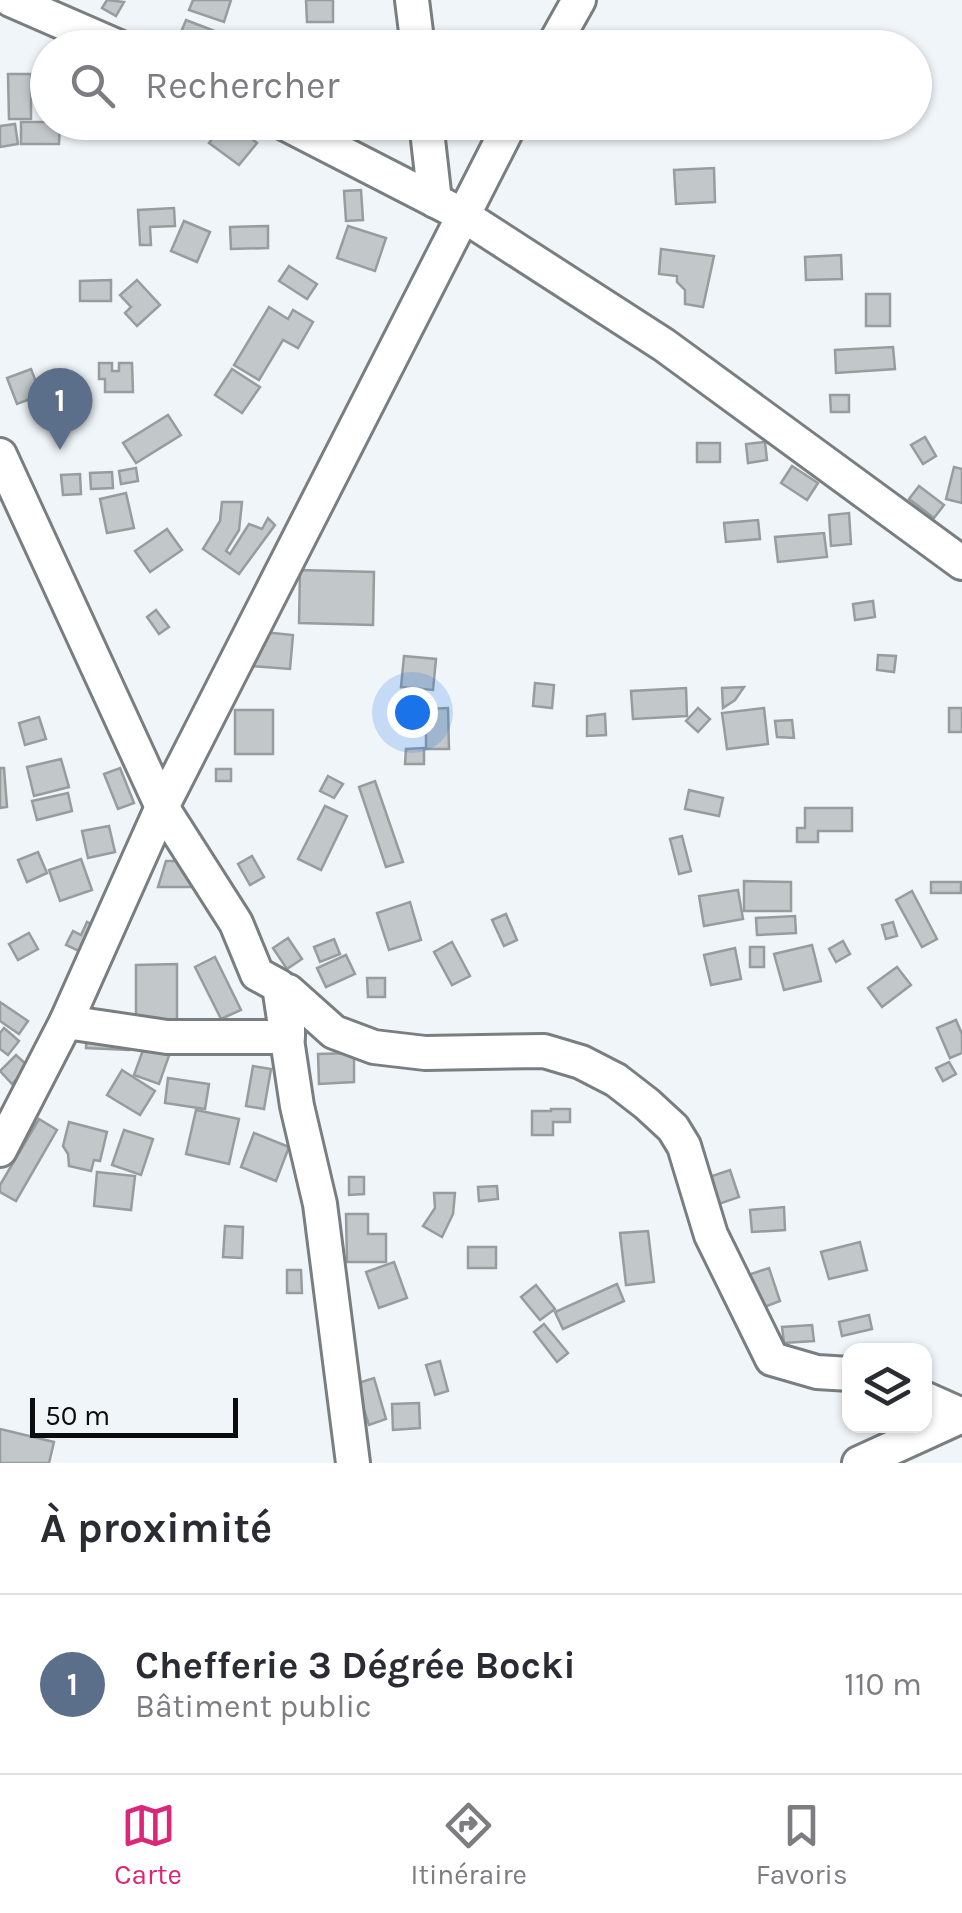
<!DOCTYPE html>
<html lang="fr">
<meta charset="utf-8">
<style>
:root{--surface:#fff;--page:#f7f7f7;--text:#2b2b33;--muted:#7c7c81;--line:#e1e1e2;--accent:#db2777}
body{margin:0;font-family:Karla,sans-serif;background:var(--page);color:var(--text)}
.controls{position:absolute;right:30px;bottom:30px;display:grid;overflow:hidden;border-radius:20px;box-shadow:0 2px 8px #0004}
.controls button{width:90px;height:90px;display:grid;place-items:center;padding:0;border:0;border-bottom:2px solid var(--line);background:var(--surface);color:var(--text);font:50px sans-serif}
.scale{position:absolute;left:30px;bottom:25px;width:208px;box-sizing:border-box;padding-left:10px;border:5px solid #0a0c0d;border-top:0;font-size:28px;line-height:35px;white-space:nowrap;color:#0a0c0d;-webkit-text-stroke:8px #f0f5f9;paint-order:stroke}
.you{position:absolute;left:412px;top:712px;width:35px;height:35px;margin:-25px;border:8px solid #fff;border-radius:50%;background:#1a73e8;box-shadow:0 0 0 15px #1a73e833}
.badge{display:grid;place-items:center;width:65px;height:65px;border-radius:50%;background:var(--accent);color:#fff;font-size:32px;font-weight:700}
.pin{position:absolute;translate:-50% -82px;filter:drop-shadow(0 2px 5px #0008)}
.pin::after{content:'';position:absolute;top:52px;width:35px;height:30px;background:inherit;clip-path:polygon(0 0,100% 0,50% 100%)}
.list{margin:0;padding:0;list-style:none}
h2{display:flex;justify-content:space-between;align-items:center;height:130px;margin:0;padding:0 40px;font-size:42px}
h2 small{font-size:32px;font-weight:400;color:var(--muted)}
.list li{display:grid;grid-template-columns:65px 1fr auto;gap:30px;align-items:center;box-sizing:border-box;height:180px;padding:0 40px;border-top:2px solid var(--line)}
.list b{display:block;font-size:38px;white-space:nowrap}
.list p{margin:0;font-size:32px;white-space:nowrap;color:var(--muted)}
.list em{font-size:32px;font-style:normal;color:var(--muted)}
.icon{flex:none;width:55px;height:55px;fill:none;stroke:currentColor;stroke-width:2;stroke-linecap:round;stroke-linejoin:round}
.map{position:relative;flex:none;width:962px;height:1463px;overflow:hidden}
.search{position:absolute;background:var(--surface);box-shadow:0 2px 8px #0004;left:30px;right:30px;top:30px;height:110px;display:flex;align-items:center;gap:25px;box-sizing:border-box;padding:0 35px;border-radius:55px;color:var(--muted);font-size:38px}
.sheet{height:310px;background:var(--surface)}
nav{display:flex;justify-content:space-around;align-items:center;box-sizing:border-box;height:140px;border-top:2px solid var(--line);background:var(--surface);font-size:28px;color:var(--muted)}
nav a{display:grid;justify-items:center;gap:5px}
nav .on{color:var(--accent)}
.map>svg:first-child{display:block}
.building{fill:#c2c7ca;stroke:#979c9f;stroke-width:2.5}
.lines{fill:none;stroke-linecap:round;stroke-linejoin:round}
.minor-casing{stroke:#797e81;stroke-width:38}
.minor{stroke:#fff;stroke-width:32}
</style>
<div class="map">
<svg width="962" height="1463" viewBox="0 0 962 1463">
<rect width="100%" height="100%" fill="#f0f5f9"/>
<g class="building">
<path d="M 107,0 L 124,2 L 116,16 L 102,8 Z"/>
<path d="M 193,0 L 231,0 L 224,22 L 189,10 Z"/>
<path d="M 306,0 L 333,0 L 333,22 L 307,22 Z"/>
<path d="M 186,20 L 243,42 L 241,48 L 186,48 L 176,44 Z"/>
<path d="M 8,74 L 31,74 L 31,119 L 9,119 Z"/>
<path d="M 21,122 L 60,122 L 59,144 L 21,144 Z"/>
<path d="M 225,122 L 230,122 L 257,143 L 239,165 L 209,143 Z"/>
<path d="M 15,124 L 18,144 L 0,147 L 0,126 Z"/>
<path d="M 714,168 L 715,202 L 676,204 L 674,170 Z"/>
<path d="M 361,190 L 363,220 L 346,221 L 344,191 Z"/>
<path d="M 174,208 L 175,226 L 150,227 L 151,245 L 140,245 L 138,210 Z"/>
<path d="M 184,221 L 210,232 L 197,262 L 171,251 Z"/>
<path d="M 268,226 L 268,248 L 231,249 L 230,227 Z"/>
<path d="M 348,226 L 386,238 L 375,271 L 337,258 Z"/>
<path d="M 661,249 L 714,256 L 703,307 L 685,304 L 685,290 L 677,282 L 677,276 L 659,274 Z"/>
<path d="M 841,255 L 842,279 L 806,280 L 805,257 Z"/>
<path d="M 289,266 L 317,284 L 307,299 L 279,281 Z"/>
<path d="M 111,280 L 111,301 L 80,301 L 80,281 Z"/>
<path d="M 137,280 L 160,305 L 137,326 L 125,313 L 131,307 L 120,295 Z"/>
<rect x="866" y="294" width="24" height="32"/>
<path d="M 269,307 L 288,319 L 293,310 L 313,322 L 298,348 L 283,340 L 259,380 L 234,365 Z"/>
<path d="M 893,347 L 895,369 L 836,373 L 835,350 Z"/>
<path d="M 99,363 L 112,363 L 112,371 L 119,371 L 119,363 L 132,363 L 133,392 L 105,392 L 105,379 L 99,379 Z"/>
<path d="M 31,369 L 41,395 L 17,404 L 7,378 Z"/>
<path d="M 232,369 L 260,387 L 242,413 L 215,395 Z"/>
<path d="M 830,395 L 849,395 L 849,412 L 831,412 Z"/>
<path d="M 168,415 L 181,435 L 136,463 L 123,443 Z"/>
<path d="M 925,437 L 936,456 L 923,464 L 911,445 Z"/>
<path d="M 765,442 L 767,460 L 748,463 L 746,444 Z"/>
<rect x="697" y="443" width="23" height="19"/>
<path d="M 792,466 L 818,483 L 807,500 L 781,483 Z"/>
<path d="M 954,467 L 962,469 L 962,503 L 946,499 Z"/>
<path d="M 136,468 L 138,481 L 121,484 L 119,471 Z"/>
<path d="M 112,472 L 113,488 L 91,489 L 90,473 Z"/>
<path d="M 80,474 L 81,494 L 63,495 L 61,475 Z"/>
<path d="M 919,486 L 944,505 L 934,518 L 909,499 Z"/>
<path d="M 126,493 L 134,528 L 107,533 L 100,499 Z"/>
<path d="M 222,502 L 242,502 L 239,530 L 226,551 L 230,554 L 249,524 L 262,529 L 268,518 L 275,525 L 239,574 L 203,549 L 220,521 Z"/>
<path d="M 849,513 L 851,544 L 831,546 L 829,515 Z"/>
<path d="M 758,520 L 760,539 L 726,542 L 724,523 Z"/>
<path d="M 167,529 L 182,550 L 150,572 L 135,551 Z"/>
<path d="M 824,533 L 827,557 L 778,562 L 775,537 Z"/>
<path d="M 300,570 L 374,572 L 373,625 L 299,623 Z"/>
<path d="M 873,601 L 875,617 L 855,620 L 853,604 Z"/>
<path d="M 156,610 L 169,627 L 159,634 L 147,617 Z"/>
<path d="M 253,631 L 293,635 L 290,669 L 250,666 Z"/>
<path d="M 878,655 L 896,656 L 894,672 L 877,670 Z"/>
<path d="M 404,656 L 436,659 L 433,690 L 401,687 Z"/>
<path d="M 535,683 L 554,685 L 552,708 L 533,706 Z"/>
<path d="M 744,687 L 735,700 L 723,708 L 722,688 Z"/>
<path d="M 686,688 L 687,716 L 633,719 L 631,691 Z"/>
<path d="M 448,708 L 449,749 L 426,749 L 426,709 Z"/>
<path d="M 698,708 L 710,719 L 698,732 L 686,721 Z"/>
<path d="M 764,708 L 768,744 L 727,749 L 722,713 Z"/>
<rect x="949" y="708" width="13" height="24"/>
<rect x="235" y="710" width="38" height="44"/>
<path d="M 605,714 L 606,735 L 587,736 L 587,716 Z"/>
<path d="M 39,717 L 46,739 L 25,745 L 19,723 Z"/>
<path d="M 792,720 L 794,738 L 777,737 L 775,721 Z"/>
<path d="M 424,748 L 424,764 L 405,764 L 406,749 Z"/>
<path d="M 61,759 L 69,787 L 34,796 L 27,767 Z"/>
<path d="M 0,768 L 4,768 L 7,807 L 0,808 Z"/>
<path d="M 120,768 L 134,803 L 118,809 L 104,774 Z"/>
<rect x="216" y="769" width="15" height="12"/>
<path d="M 328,776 L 343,784 L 334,798 L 320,791 Z"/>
<path d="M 375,781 L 403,862 L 386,867 L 359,787 Z"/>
<path d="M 689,790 L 723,798 L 719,816 L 685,809 Z"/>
<path d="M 68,793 L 72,811 L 37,820 L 32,801 Z"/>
<path d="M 325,806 L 347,816 L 321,870 L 298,859 Z"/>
<path d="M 805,808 L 852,808 L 852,831 L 818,831 L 818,842 L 797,842 L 797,828 L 805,828 Z"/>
<path d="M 109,826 L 115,852 L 88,858 L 82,831 Z"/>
<path d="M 682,836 L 691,871 L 679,874 L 670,839 Z"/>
<path d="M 38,852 L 47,873 L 27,882 L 18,860 Z"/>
<path d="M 252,856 L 264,877 L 250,885 L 238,864 Z"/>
<path d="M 81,859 L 92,890 L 60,901 L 49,870 Z"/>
<path d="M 166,861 L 189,861 L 196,887 L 158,887 Z"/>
<path d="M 744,881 L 791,882 L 791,911 L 744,911 Z"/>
<rect x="931" y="882" width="30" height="11"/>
<path d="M 738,890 L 743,919 L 704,926 L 699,896 Z"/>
<path d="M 912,891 L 937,939 L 922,947 L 896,900 Z"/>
<path d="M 410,902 L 421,940 L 389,950 L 377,913 Z"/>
<path d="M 506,914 L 517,940 L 504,946 L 492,920 Z"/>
<path d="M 795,916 L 796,933 L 757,935 L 756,918 Z"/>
<path d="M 87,922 L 105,930 L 92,957 L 66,945 L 73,931 L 81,935 Z"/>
<path d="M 893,922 L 897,936 L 886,939 L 882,925 Z"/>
<path d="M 29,933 L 38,949 L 18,960 L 9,944 Z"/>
<path d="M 288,938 L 302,959 L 287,969 L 273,948 Z"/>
<path d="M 334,939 L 340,954 L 320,962 L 314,947 Z"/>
<path d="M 843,941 L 850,954 L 836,962 L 829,949 Z"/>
<path d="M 452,942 L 470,976 L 452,985 L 434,952 Z"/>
<path d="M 812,945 L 821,981 L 784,990 L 774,954 Z"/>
<rect x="750" y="947" width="14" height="20"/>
<path d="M 735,948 L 741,979 L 711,985 L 704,955 Z"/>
<path d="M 346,955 L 355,974 L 326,987 L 317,968 Z"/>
<path d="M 215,957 L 241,1010 L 221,1019 L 195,967 Z"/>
<path d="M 177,964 L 177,1020 L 136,1021 L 136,965 Z"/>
<path d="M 897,967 L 911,985 L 882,1007 L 868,988 Z"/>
<path d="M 367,978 L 385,978 L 385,997 L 368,997 Z"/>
<path d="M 0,1002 L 28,1021 L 19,1034 L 0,1021 Z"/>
<path d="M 956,1020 L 962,1034 L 962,1053 L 950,1058 L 937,1028 Z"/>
<path d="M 4,1028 L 19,1041 L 8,1055 L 0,1049 L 0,1033 Z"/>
<path d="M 87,1031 L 130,1034 L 129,1050 L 86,1048 Z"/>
<path d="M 147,1039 L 172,1047 L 159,1084 L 134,1075 Z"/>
<path d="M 354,1053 L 354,1082 L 319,1084 L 318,1054 Z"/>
<path d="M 16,1055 L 29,1067 L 12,1084 L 0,1071 Z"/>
<path d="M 949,1062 L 956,1074 L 943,1081 L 936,1068 Z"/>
<path d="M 253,1066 L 271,1069 L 264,1109 L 246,1106 Z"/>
<path d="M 122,1070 L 155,1091 L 140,1115 L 107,1095 Z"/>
<path d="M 168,1078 L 209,1084 L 205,1109 L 165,1103 Z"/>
<path d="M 551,1109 L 570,1109 L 570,1122 L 553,1122 L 553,1135 L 532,1135 L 532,1111 L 551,1111 Z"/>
<path d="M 196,1110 L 239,1119 L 229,1164 L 186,1154 Z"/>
<path d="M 39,1119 L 57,1130 L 16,1201 L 0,1192 L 0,1185 Z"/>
<path d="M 69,1122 L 107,1132 L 100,1161 L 94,1160 L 91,1171 L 69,1166 L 68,1154 L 63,1146 Z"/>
<path d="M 124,1130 L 153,1139 L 141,1175 L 112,1165 Z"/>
<path d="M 254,1133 L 289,1147 L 276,1181 L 241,1167 Z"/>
<path d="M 730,1170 L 739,1197 L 713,1206 L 703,1179 Z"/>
<path d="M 97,1172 L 135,1176 L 131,1210 L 94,1206 Z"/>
<path d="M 349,1177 L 364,1177 L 364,1194 L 349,1195 Z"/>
<path d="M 497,1186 L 498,1199 L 479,1201 L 478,1187 Z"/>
<path d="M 434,1193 L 455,1193 L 453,1214 L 442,1237 L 423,1226 L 435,1208 Z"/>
<path d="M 784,1207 L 785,1230 L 752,1232 L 750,1210 Z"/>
<path d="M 346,1214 L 368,1214 L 368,1234 L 386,1234 L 386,1262 L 347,1262 Z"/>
<path d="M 225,1226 L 243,1227 L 242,1258 L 223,1257 Z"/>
<path d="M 648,1231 L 654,1282 L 626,1285 L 620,1233 Z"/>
<path d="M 860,1242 L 867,1270 L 829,1279 L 821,1252 Z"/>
<rect x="468" y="1247" width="28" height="21"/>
<path d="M 394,1262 L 407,1298 L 379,1308 L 366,1272 Z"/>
<path d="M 769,1268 L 780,1301 L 759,1309 L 748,1275 Z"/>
<path d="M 287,1270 L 301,1270 L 302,1293 L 287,1293 Z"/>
<path d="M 617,1284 L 624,1301 L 563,1329 L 555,1312 Z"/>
<path d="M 536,1285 L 555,1309 L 540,1320 L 521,1297 Z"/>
<path d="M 869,1315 L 872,1329 L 842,1336 L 839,1322 Z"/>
<path d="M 544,1324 L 568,1353 L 557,1362 L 534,1332 Z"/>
<path d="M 812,1325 L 814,1341 L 784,1343 L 782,1327 Z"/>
<path d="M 440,1361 L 448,1391 L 435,1395 L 426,1365 Z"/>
<path d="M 374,1378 L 386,1419 L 369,1425 L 355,1384 Z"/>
<path d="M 419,1403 L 420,1428 L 393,1430 L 392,1404 Z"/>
<path d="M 0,1429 L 54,1442 L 49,1463 L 0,1463 Z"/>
</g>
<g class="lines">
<defs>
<g id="minor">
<path d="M 11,0 L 121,48"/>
<path d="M 412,0 L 418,48"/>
<path d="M 552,48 L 579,0"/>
<path d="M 282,122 L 461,214 L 664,345 L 962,563"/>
<path d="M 426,122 L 435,201"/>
<path d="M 0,455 L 162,807 L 236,923 L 257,974 L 279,986 L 297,1106 L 320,1204 L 353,1463"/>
<path d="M 66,1022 L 167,1037 L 288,1037 L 288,991 L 334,1032 L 374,1047 L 425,1053 L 544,1051 L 581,1062 L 616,1080 L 647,1104 L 673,1128 L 684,1146 L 711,1235 L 772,1359 L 817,1372 L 850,1374"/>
<path d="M 0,1150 L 66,1022 L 162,807 L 511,122"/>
<path d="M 924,1398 L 962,1415"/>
<path d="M 859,1463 L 962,1416"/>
</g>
</defs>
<use href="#minor" class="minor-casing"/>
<use href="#minor" class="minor"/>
</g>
</svg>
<div class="controls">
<button><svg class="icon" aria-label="layers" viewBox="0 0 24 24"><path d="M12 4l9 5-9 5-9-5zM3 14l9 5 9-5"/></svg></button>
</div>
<div class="scale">50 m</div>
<div class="you"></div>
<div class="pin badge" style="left:60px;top:450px;background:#5c6f8a">1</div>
<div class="search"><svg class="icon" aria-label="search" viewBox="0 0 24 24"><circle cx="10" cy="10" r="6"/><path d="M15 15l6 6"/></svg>Rechercher</div>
</div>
<section class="sheet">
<h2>À proximité<small></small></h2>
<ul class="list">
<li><span class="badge" style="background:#5c6f8a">1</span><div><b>Chefferie 3 Dégrée Bocki</b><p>Bâtiment public</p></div><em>110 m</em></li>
</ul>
</section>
<nav>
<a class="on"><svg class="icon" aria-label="map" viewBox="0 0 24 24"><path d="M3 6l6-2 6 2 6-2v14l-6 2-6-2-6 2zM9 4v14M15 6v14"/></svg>Carte</a>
<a><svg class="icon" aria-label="directions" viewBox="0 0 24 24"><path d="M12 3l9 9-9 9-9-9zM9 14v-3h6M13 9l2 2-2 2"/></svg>Itinéraire</a>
<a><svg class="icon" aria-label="saved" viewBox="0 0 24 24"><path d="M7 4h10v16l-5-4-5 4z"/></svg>Favoris</a>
</nav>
